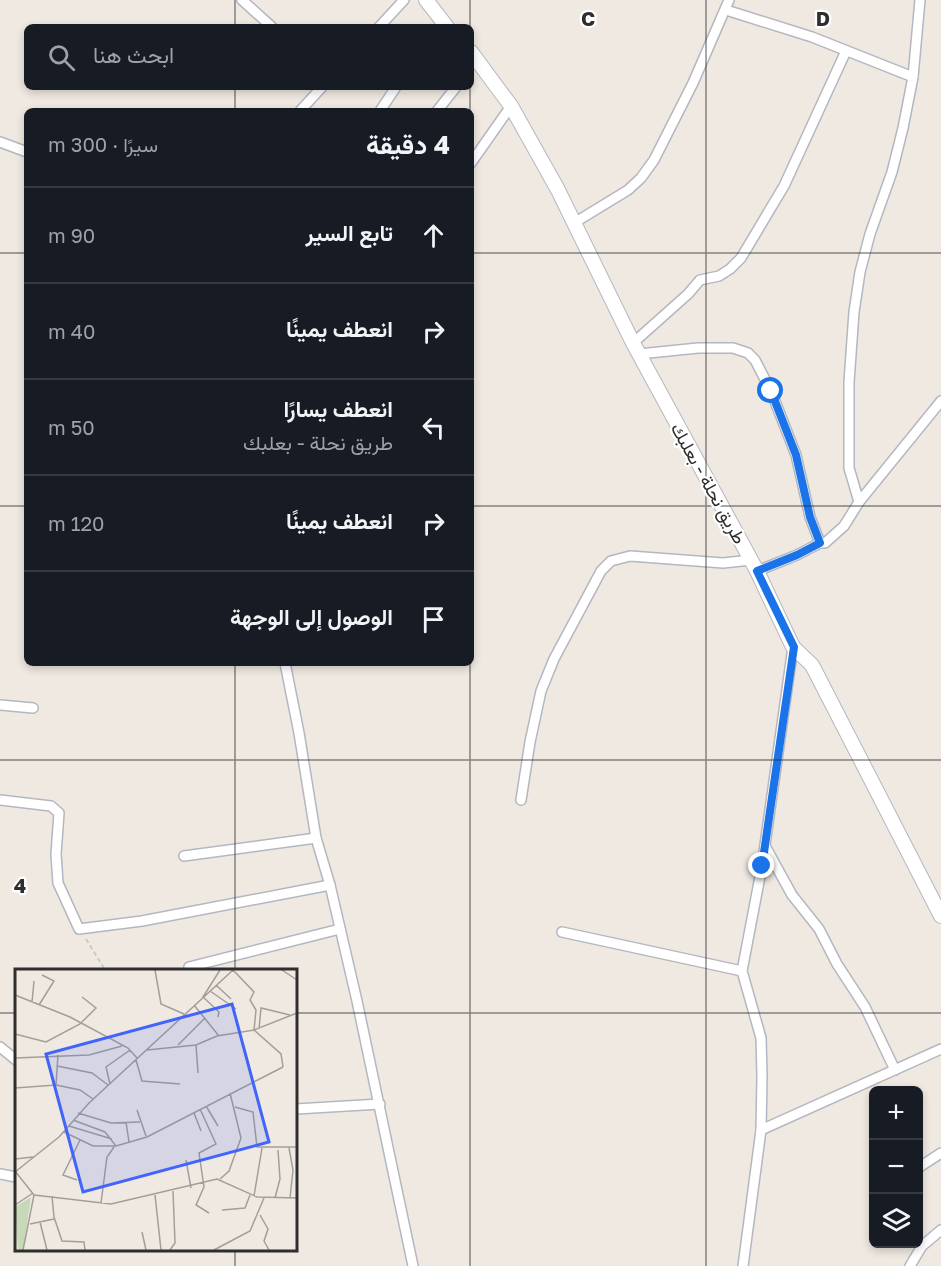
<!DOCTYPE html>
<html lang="ar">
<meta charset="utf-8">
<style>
:root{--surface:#171b24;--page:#242831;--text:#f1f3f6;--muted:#9ea1a6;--line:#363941}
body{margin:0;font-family:"Golos Text",Vazirmatn,sans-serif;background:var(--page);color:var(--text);direction:rtl}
.controls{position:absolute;right:18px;bottom:18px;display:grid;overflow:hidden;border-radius:9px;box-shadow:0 3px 9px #0003}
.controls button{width:54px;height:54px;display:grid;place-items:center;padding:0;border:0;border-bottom:2px solid var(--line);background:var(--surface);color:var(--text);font:30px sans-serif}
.stop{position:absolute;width:18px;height:18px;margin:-14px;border:4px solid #1a73e8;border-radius:50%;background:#fff}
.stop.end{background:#1a73e8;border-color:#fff;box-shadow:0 2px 6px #0008}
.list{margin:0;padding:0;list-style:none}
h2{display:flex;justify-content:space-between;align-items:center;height:78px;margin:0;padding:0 24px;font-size:26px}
h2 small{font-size:20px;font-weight:400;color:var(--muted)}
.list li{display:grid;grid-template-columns:39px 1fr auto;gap:18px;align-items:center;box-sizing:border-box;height:96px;padding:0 24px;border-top:2px solid var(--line)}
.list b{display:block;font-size:22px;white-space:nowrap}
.list p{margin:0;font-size:20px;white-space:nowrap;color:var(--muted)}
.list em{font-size:20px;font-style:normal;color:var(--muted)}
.icon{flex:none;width:33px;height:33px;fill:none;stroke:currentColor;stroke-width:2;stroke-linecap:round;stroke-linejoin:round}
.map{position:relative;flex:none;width:941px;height:1266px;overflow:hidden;direction:ltr}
.search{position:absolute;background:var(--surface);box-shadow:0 3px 9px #0003;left:24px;top:24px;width:450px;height:66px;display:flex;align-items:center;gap:15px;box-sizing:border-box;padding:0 21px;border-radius:9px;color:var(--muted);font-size:22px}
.panel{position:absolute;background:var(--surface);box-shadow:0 3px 9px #0003;left:24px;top:108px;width:450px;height:558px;border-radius:9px;direction:rtl}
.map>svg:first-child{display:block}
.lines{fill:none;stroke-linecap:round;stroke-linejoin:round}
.street-casing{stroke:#b4b7c1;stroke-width:12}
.secondary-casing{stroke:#b4b7c1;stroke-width:16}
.path{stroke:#c9c9c9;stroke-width:2;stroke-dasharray:4.5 3;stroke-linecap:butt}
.street{stroke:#fff;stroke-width:9}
.secondary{stroke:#fff;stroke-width:14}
.route{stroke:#1a73e8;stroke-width:8}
.grid{fill:none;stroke:#2e2e2e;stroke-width:1.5;stroke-opacity:0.55}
.labels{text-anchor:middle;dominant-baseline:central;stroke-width:4.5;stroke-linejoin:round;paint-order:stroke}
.street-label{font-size:18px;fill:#2e2e2e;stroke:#fff}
.inset-road{fill:none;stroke:#a29e99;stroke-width:1.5}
.view{fill:#4264fb;fill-opacity:0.15;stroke:#4264fb;stroke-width:3}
.inset-edge{fill:none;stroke:#2e2e2e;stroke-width:3}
.grid-label{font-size:20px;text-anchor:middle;font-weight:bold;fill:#2e2e2e;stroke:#fff;stroke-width:4.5;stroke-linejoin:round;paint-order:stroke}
</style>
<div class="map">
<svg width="941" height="1266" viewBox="0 0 941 1266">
<rect width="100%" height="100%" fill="#efe9e1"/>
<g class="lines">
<defs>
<g id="street">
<path d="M 242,0 L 272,27"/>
<path d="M 726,10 L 812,37 L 913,77"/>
<path d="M 379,27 L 404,0"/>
<path d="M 300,111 L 322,87"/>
<path d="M 380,111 L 396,87"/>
<path d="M 437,111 L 456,87"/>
<path d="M 0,142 L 27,152"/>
<path d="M 471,163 L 511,106"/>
<path d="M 574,223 L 628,190 L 641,178 L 654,160 L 693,83 L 729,0"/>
<path d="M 633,343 L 688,294 L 700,280 L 719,276 L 730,269 L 741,258 L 784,186 L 846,51"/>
<path d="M 639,354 L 698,348 L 733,348 L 748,353 L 755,360 L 771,391 L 796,455 L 810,517 L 820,543"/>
<path d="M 859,502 L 849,468 L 849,382 L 854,312 L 860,272 L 870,234 L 892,172 L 903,128 L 913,77 L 920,0"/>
<path d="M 757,571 L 797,555 L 820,543 L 825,543 L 844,526 L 859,502 L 941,401"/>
<path d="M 285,663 L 299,733 L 316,838 L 330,885 L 357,1001 L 413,1266"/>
<path d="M 0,705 L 33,708"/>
<path d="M 0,800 L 51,806 L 59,813 L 56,854 L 58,883 L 79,929 L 142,921 L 330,885"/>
<path d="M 521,800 L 530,742 L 541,691 L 554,659 L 601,571 L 611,561 L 630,556 L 723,563 L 751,560"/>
<path d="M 765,846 L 792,895 L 819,929 L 837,964 L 865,1007 L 895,1070"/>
<path d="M 184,856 L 316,838"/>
<path d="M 562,932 L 742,971"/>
<path d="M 189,967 L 340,929"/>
<path d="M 0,1047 L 16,1060"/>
<path d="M 296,1109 L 380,1104"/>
<path d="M 761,1130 L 941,1049"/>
<path d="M 918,1168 L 941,1153"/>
<path d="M 0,1174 L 16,1177"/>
<path d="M 743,1266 L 761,1130 L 762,1076 L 761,1038 L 742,971 L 762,866 L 793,647"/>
<path d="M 910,1266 L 922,1246 L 941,1230"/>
</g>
<g id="secondary">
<path d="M 426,0 L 447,27"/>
<path d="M 471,52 L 511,106 L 558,190 L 633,343 L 757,571 L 793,647 L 812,665 L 941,916"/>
</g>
</defs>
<use href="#street" class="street-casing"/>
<use href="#secondary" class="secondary-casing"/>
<path class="path" d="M 86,939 L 105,970"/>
<use href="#street" class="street"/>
<use href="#secondary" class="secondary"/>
</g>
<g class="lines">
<path class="route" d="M 762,866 L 794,647 L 757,571 L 797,555 L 820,543 L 810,517 L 796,455 L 771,391"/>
</g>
<path class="grid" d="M 235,0 L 235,27M 470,0 L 470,27M 706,0 L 706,1266M 235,87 L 235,111M 470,87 L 470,111M 0,253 L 27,253M 471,253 L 941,253M 0,506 L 27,506M 471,506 L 941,506M 235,663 L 235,970M 470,663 L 470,1266M 0,760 L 941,760M 0,1013 L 16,1013M 296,1013 L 941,1013M 235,1250 L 235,1266"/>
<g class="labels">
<g class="street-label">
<text transform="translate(709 483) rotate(61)">طريق نحلة - بعلبك</text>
</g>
</g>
<g transform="translate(15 969)">
<rect width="282" height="282" fill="#efe9e1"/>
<path d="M 16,228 L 8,281 L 3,281 L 0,238 Z" fill="#c8d9b8"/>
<path class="inset-road" d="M 140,1 L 146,35 L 169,45M 218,1 L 239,23 L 235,31 L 241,41 L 239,61 L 282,44M 267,1 L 282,11M 201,16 L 216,30M 195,22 L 221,40M 0,26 L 55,48 L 113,79 L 122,89M 17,33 L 19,12M 24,36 L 39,12 L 27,6M 179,36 L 204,67M 203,48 L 204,43 L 188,28 L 205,1M 244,60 L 246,39 L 275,46M 0,65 L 31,73 L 65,55 L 81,39 L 67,28M 163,76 L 190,49M 181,76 L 183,104M 132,81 L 181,76 L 202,67 L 239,61 L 266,85 L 268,98M 0,89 L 74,86 L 107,77M 121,91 L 127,112 L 165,115M 42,97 L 77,104 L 93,116M 95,115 L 91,98 L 115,81M 41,116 L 43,86M 0,119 L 41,116 L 65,121 L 78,130M 191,137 L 203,157M 220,138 L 238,143 L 242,178 L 282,178M 185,140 L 201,175 L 184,184 L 189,218 L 181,236 L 194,244M 122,141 L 131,167M 63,144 L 96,154 L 125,153M 179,144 L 186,162M 58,151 L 90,163 L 101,177M 111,153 L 114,173M 54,157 L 97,170M 49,163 L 78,177 L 101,177 L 132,168 L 268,98M 274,179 L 278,201 L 275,229M 0,190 L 18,188M 171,191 L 176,219M 0,202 L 19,226 L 8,281M 0,203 L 44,168 L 74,134 L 218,1M 205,210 L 214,202 L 226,169 L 215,124M 62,211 L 48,206 L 65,171M 19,226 L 96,235 L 202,210 L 242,228 L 282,229M 140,226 L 146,281M 37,227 L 39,248 L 47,272 L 69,273 L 70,281M 239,227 L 247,179M 260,229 L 265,210 L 263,181M 86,234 L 92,188 L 99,178M 0,236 L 18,224M 207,241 L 230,239 L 235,226M 245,246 L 253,260 L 249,272 L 254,281M 25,253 L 32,281M 15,255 L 39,250M 127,263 L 131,281M 155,281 L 160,274 L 158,222M 199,281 L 235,262 L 249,229"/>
<path class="view" d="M 217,35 L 254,173 L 68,223 L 31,85 Z"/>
<rect width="282" height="282" class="inset-edge"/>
</g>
<g class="grid-label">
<text x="588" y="26">C</text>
<text x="823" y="26">D</text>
<text x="20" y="893">4</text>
</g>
</svg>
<div class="controls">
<button>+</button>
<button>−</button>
<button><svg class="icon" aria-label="layers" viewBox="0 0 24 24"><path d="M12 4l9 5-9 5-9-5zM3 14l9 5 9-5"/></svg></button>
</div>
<div class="stop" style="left:771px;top:391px"></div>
<div class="stop end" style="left:762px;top:866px"></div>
<div class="search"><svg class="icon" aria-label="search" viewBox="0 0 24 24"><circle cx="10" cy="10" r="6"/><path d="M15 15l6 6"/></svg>ابحث هنا</div>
<section class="panel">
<h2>4 دقيقة<small>سيرًا · 300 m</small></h2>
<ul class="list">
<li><svg class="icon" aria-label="ahead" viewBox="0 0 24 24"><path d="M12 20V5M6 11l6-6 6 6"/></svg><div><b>تابع السير</b></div><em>90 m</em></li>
<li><svg class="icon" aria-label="right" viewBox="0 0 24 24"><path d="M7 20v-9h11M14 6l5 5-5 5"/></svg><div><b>انعطف يمينًا</b></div><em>40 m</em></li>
<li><svg class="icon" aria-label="left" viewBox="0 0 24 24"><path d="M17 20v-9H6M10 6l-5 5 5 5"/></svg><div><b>انعطف يسارًا</b><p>طريق نحلة - بعلبك</p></div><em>50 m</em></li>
<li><svg class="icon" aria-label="right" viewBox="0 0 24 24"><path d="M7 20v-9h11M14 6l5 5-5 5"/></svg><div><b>انعطف يمينًا</b></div><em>120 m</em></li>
<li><svg class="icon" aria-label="arrive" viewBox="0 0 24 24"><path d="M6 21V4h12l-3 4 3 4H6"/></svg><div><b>الوصول إلى الوجهة</b></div></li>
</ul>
</section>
</div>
